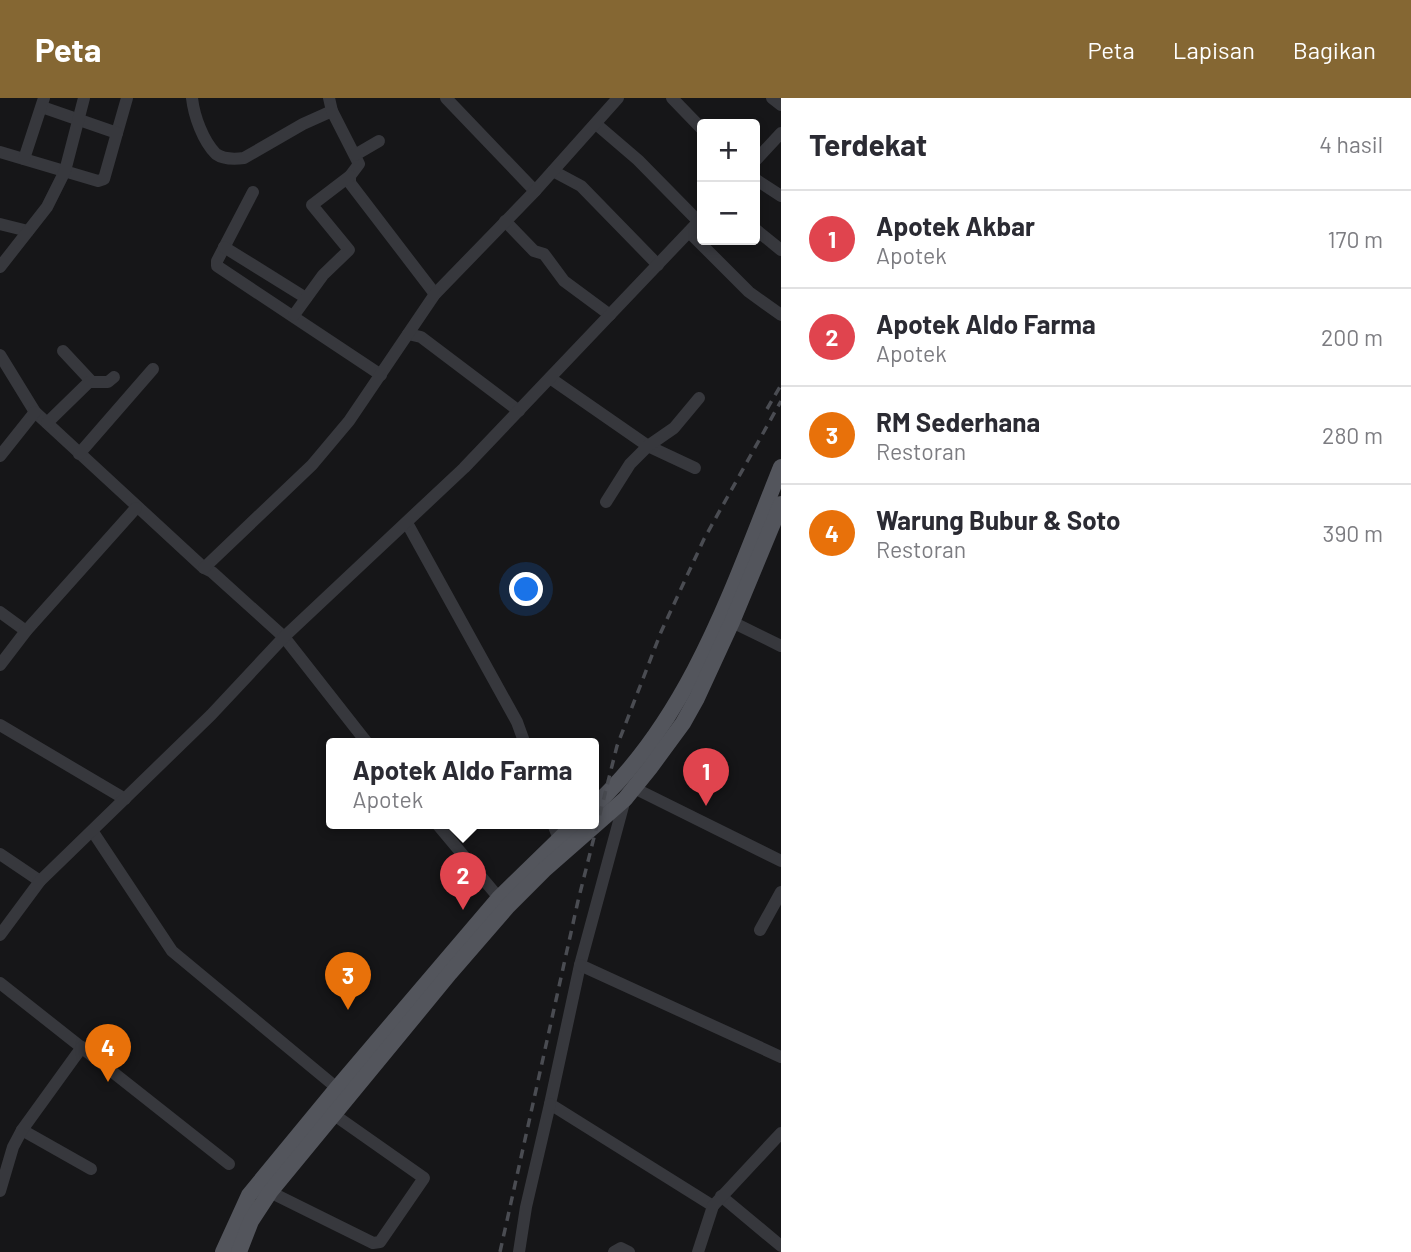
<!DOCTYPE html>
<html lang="id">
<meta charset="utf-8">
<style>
:root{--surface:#fff;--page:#f7f7f7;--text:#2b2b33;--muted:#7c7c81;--line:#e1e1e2;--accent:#856733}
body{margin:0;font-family:Barlow,sans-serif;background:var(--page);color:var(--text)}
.controls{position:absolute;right:21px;top:21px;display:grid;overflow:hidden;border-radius:7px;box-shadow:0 4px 10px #0003}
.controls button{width:63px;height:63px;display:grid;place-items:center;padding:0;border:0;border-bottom:2px solid var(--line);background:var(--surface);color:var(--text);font:35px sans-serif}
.you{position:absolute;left:527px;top:492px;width:24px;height:24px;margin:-18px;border:5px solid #fff;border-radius:50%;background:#1a73e8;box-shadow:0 0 0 10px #1a73e833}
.badge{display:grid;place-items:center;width:46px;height:46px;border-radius:50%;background:var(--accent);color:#fff;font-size:23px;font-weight:700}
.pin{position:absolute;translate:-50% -58px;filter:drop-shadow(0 2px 4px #0008)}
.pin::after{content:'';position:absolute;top:37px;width:24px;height:21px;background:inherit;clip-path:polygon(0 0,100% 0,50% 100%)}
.popup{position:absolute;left:326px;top:640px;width:273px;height:91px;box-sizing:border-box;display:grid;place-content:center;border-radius:7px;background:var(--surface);filter:drop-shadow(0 2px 5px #0005);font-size:23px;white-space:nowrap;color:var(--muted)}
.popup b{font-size:26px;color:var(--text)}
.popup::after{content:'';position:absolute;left:50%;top:100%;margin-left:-14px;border:14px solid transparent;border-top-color:var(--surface)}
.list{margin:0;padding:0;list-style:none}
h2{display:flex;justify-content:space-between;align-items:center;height:91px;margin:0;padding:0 28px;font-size:30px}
h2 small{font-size:23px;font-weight:400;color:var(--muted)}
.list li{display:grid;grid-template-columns:46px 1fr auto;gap:21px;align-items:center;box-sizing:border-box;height:98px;padding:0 28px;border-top:2px solid var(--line)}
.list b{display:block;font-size:26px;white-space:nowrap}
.list p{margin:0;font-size:23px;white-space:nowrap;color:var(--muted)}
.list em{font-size:23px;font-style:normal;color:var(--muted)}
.map{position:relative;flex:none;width:781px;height:1154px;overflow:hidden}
header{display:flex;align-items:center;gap:42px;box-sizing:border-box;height:98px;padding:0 35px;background:var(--accent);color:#fff}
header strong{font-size:33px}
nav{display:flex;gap:38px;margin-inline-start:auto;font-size:24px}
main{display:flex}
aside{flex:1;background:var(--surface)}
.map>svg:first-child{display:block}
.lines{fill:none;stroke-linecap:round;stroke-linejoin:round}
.minor{stroke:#37383d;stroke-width:12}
.major{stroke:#53555c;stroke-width:16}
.rail{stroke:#4a4c52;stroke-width:3.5;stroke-dasharray:9 7;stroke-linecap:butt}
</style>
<header>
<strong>Peta</strong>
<nav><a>Peta</a><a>Lapisan</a><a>Bagikan</a></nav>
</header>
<main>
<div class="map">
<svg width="781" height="1154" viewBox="0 0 781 1154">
<rect width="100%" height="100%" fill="#161618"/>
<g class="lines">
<g class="minor">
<path d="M 192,0 C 194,18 203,43 216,56 C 223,61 236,61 244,60 L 303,26 L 332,13"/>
<path d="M 329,0 L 332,13 L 359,66 L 350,78 L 350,85 L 435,196"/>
<path d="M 446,0 L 535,93"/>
<path d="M 672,0 L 702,31"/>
<path d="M 772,0 L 781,7"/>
<path d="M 596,26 L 638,62 L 699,124"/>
<path d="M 117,35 L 127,0"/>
<path d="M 0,54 L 98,83 L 104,81 L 117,35 L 42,9"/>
<path d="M 355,57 L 379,43"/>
<path d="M 24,61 L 44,0"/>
<path d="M 755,63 L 781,35"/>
<path d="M 553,73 L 581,88 L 658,167"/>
<path d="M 755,81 L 781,98"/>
<path d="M 253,94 L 217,163 L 217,168 L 381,277"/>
<path d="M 505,123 L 534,153 L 544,156 L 564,183 L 610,217"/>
<path d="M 0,126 L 28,133"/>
<path d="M 755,131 L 781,152"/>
<path d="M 689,134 L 749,194 L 781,217"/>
<path d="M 224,149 L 306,200"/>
<path d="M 0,169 L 47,109 L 65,73 L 84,0"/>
<path d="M 294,217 L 323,177 L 349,152 L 312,107 L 350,78"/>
<path d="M 408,236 L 421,239 L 519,313"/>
<path d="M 63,253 L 91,283"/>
<path d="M 0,257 L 35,314 L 204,470 L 212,474 L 284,539 L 368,646"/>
<path d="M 550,280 L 648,348 L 695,370"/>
<path d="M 47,325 L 89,284 L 108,284 L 114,279"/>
<path d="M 79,356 L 153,271"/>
<path d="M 0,358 L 35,314"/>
<path d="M 606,404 L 630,366 L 648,348 L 674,330 L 699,300"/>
<path d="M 407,425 L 517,624 L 525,646"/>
<path d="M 204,470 L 312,367 L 349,323 L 435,196 L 535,93 L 618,0"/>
<path d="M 0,514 L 26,533"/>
<path d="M 724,520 L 781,548"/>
<path d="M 0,567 L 26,533 L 136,410"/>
<path d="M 0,627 L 125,701"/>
<path d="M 634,690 L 781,763"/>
<path d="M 625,701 L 580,867 L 550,1006 L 713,1108"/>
<path d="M 437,726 L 499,800"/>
<path d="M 553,726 L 559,741"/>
<path d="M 93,734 L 172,853 L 337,990"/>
<path d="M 0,756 L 40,783"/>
<path d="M 760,832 L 781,794"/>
<path d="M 0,837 L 40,783 L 211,617 L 284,539 L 464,370 L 702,120"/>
<path d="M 580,867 L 781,959"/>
<path d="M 0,885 L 229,1066"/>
<path d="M 22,1032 L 91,1071"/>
<path d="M 0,1093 L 13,1049 L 22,1032 L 82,949"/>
<path d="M 270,1094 L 373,1145 L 380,1144 L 424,1080 L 333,1016"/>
<path d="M 721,1098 L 781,1148"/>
<path d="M 519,1154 L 526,1109 L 550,1006"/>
<path d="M 614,1154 L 621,1150 L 629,1154"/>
<path d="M 698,1154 L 713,1108 L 781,1035"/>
</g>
<g class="major">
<path d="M 594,708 C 691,619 733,488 781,369"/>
<path d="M 223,1154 L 249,1097 L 337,990 L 499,800 L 575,726"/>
<path d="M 239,1154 L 251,1123 L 270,1094 L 450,875 L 508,808 L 544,772 L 625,701 L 650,670 L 683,625 L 697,600 L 732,524 L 781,406"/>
</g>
<g class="rail">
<path d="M 767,311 L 781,287"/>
<path d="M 500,1154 L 578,803 L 617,648 L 661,534 L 704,441 L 781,303"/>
</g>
</g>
</svg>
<div class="controls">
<button>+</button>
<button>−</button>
</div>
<div class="you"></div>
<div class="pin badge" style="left:706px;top:708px;background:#e0444e">1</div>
<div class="pin badge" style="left:463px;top:812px;background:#e0444e">2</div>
<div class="popup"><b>Apotek Aldo Farma</b>Apotek</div>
<div class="pin badge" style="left:348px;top:912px;background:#e8710a">3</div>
<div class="pin badge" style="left:108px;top:984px;background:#e8710a">4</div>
</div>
<aside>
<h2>Terdekat<small>4 hasil</small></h2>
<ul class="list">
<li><span class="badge" style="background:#e0444e">1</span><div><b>Apotek Akbar</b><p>Apotek</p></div><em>170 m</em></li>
<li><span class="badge" style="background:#e0444e">2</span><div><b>Apotek Aldo Farma</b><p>Apotek</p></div><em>200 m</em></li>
<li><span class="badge" style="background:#e8710a">3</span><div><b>RM Sederhana</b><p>Restoran</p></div><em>280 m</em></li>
<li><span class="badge" style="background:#e8710a">4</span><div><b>Warung Bubur &amp; Soto</b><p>Restoran</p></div><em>390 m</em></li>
</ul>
</aside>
</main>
